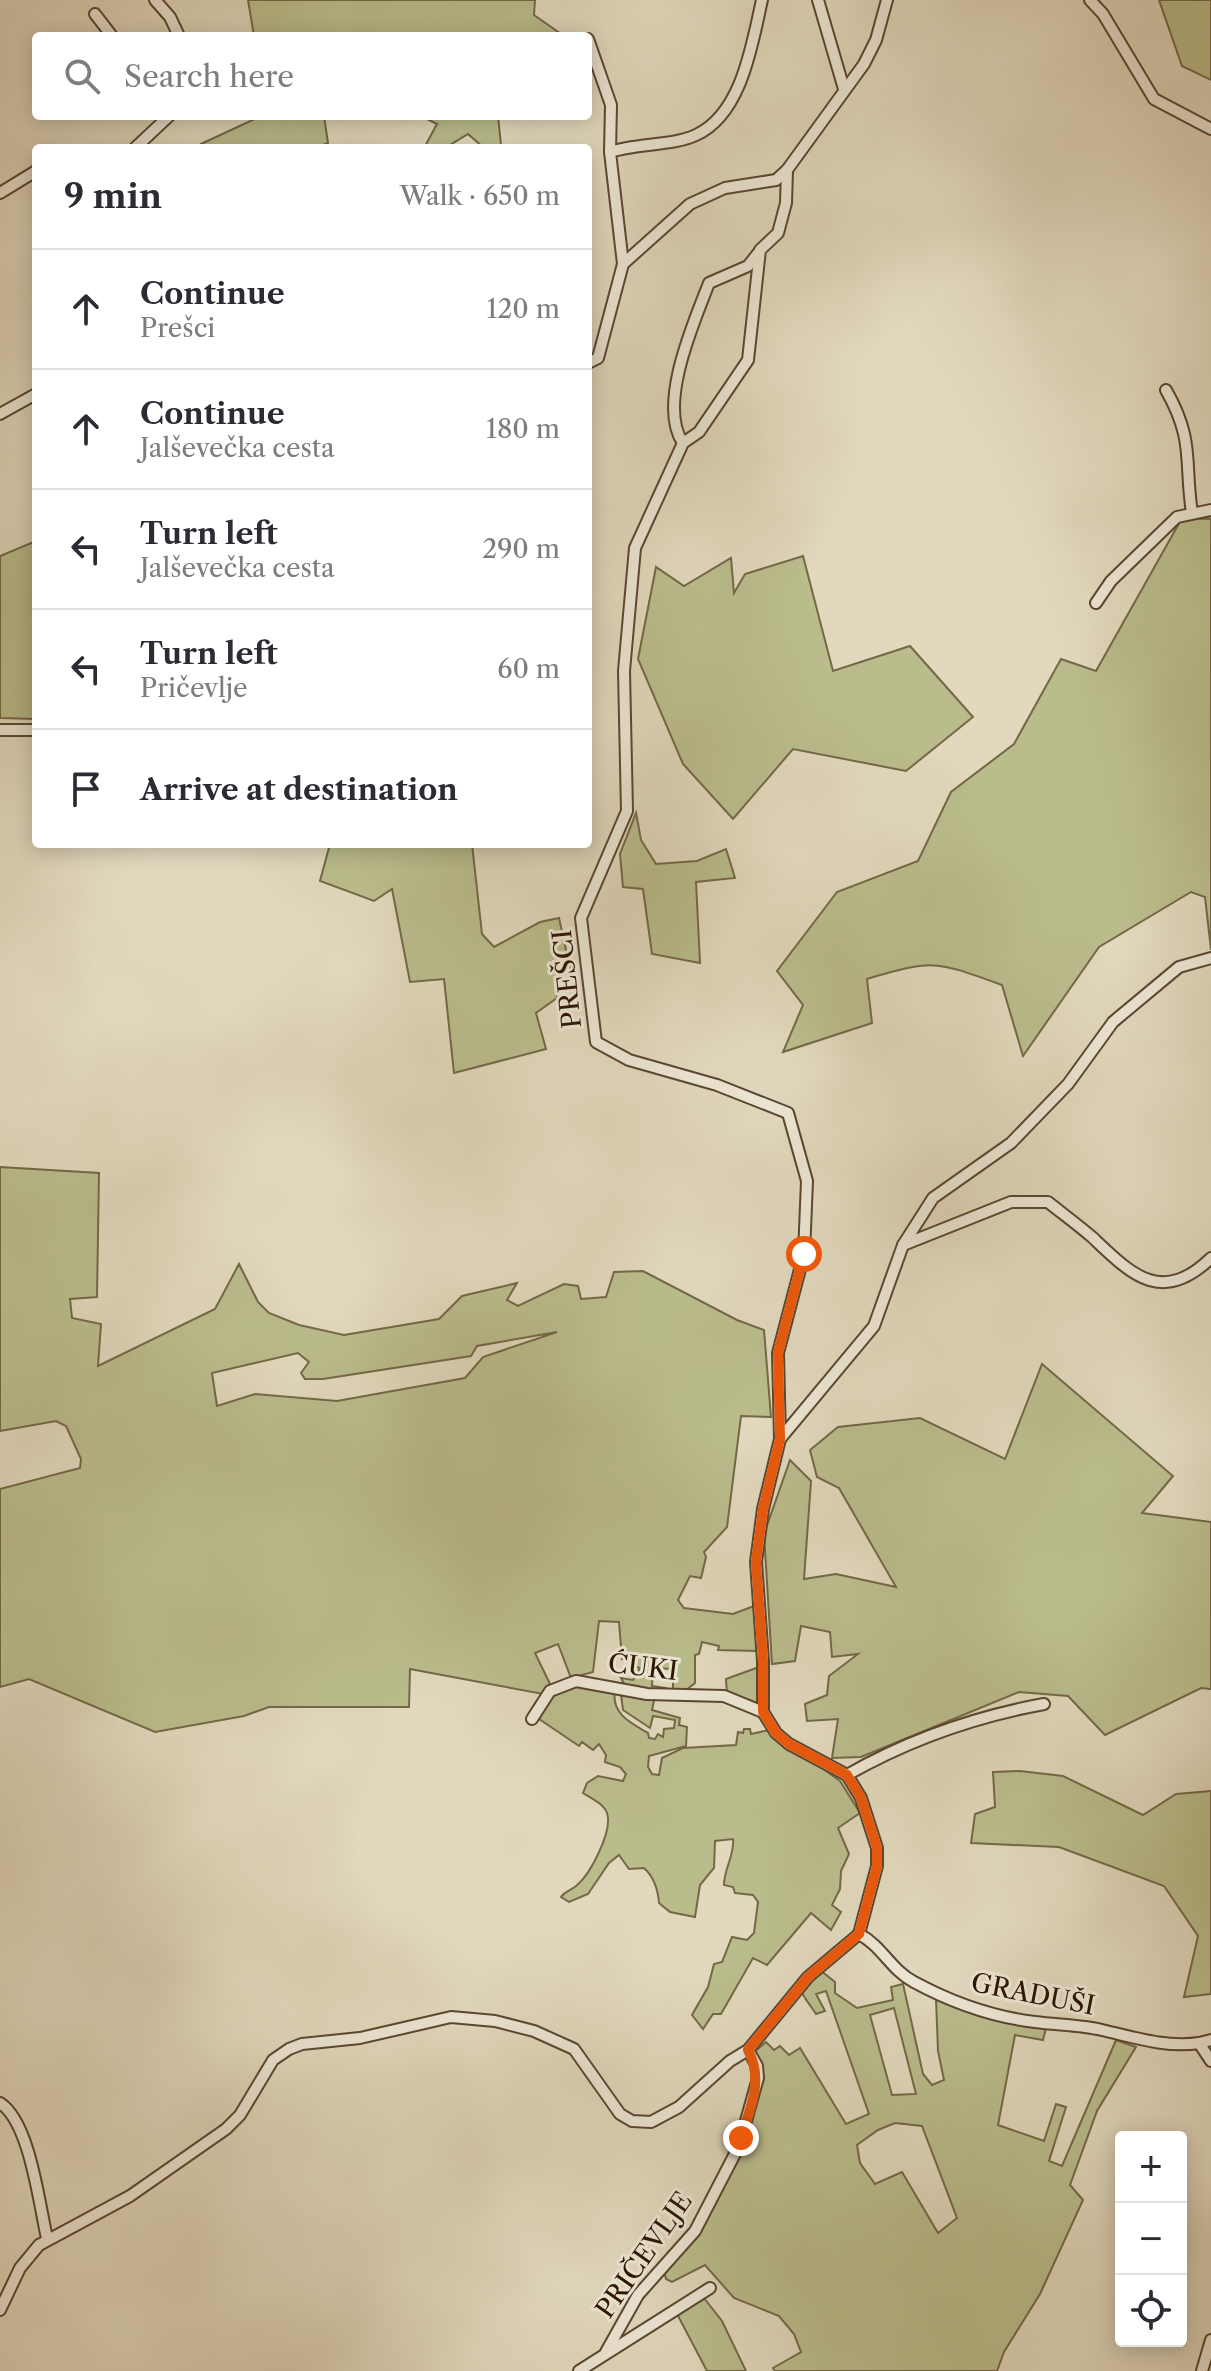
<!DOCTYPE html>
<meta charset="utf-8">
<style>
:root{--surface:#fff;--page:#f7f7f7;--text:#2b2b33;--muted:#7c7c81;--line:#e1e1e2}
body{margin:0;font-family:"Libre Caslon Text",serif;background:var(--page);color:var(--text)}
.controls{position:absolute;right:24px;bottom:24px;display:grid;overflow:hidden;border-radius:8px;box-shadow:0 4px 20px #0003}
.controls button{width:72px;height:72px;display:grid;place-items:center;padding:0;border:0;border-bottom:2px solid var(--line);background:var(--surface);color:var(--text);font:40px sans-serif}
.stop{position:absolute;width:24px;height:24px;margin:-18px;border:6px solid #ea580c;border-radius:50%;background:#fff}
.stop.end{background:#ea580c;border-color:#fff;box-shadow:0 2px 8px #0008}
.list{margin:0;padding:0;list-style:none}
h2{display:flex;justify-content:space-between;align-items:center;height:104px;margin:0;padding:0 32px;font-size:34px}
h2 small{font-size:26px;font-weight:400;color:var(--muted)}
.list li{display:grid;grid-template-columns:52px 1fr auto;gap:24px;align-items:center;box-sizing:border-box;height:120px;padding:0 32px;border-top:2px solid var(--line)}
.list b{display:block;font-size:30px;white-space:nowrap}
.list p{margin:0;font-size:26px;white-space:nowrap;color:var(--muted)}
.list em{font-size:26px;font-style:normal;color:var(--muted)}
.icon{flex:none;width:44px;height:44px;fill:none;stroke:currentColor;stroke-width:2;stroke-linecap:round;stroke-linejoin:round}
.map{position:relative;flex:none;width:1211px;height:2371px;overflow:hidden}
.search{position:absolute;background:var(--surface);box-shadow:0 4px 20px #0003;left:32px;top:32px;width:560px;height:88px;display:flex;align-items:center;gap:20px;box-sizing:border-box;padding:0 28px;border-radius:8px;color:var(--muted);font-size:30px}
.panel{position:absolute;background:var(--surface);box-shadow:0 4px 20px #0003;left:32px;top:144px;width:560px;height:704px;border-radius:8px}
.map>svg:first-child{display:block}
.green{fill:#babc8c;stroke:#746846;stroke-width:2;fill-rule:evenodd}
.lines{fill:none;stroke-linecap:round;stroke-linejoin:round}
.minor-casing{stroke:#5a4630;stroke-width:14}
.minor{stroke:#ece6d4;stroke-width:10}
.route{stroke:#ea580c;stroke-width:10}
.labels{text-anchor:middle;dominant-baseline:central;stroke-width:6;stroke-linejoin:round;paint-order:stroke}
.street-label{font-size:26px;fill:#2d1501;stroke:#ece6d4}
</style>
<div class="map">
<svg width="1211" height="2371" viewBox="0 0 1211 2371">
<rect width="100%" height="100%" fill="#e1d8bd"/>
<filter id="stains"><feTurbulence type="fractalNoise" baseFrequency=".0025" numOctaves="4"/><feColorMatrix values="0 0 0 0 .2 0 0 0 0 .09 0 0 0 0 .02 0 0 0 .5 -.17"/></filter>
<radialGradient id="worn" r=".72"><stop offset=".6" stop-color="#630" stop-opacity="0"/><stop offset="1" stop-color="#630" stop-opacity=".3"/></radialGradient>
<g class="green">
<path d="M 248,0 L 535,0 L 534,15 L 564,36 L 254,36 Z"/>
<path d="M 1159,0 L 1211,0 L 1211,80 L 1182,66 Z"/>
<path d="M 261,116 L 324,116 L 328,143 L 316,148 L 201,148 L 201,144 Z"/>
<path d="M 421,116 L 498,116 L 501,145 L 484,148 L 468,134 L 445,148 L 424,148 L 437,124 Z"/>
<path d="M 1182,518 L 1211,519 L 1211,950 L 1205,897 L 1191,892 L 1099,947 L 1023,1056 L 1002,985 C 936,961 934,959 867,979 L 872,1023 L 783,1052 L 803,1005 L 777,971 L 837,892 L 918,861 L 951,792 L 1014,744 L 1061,659 L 1096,671 Z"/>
<path d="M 36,541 L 36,719 L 0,718 L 0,556 Z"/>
<path d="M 803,556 L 833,671 L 910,646 L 973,717 L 906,771 L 793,749 L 733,819 L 683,764 L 638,659 L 656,567 L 684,586 L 731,558 L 734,593 L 745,574 Z"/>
<path d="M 636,813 L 641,840 L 656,864 L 697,861 L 726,849 L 735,878 L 696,882 L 700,963 L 652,954 L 643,889 L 623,887 L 620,854 Z"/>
<path d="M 330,844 L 472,844 L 482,934 L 494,947 L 540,922 L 559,918 L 571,973 L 556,971 L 557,998 L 536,1013 L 546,1049 L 454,1073 L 444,979 L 410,982 L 392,889 L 374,901 L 320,881 Z"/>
<path d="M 0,1167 L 99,1173 L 97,1297 L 70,1299 L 72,1318 L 101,1324 L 98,1366 L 215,1309 L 239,1264 L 258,1302 L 269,1313 L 299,1325 L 344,1335 L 439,1319 L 462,1296 L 517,1283 L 507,1300 L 518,1306 L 564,1284 L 578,1286 L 581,1299 L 606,1297 L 614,1272 L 643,1271 L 737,1320 L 764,1330 L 771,1417 L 741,1416 L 727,1527 L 704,1552 L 706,1557 L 701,1578 L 690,1576 L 678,1600 L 684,1608 L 733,1614 L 754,1606 L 758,1651 L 718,1650 L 719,1646 L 702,1642 L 699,1654 L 695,1655 L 695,1683 L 685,1691 L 673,1693 L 673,1669 L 653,1668 L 652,1686 L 666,1688 L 665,1692 L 626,1687 L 621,1678 L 633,1680 L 640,1668 L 636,1667 L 636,1661 L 622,1659 L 619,1622 L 599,1621 L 593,1672 L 571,1678 L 558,1644 L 535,1653 L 550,1684 L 543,1694 L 410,1669 L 409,1707 L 269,1707 L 244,1716 L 155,1732 L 29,1679 L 0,1687 L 0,1489 L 80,1468 L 81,1459 L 66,1426 L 56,1421 L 0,1431 ZM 557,1332 L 483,1357 L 465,1378 L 337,1401 L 255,1394 L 217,1406 L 212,1373 L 298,1353 L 309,1362 L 301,1373 L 305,1379 L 323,1379 L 471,1356 L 477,1346 Z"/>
<path d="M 1042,1364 L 1173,1476 L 1142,1513 L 1211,1522 L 1211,1689 L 1201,1688 L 1105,1735 L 1068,1696 L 1019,1692 L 861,1757 L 832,1758 L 838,1719 L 807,1721 L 805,1704 L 827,1695 L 829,1676 L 858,1654 L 832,1657 L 830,1632 L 801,1626 L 795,1661 L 772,1664 L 764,1534 L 790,1460 L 811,1481 L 804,1579 L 836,1574 L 896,1587 L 839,1488 L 817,1477 L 810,1450 L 838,1427 L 920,1418 L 1005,1459 Z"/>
<path d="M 759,1667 L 760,1705 L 727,1694 L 726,1679 Z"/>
<path d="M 576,1684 L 615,1691 C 611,1714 631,1723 648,1733 L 649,1738 L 655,1739 L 658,1734 L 663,1737 L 664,1729 L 674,1728 L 675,1720 L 653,1716 L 650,1728 L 623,1710 L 621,1695 L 655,1696 L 652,1710 L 680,1718 L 679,1725 L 687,1727 L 686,1746 L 649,1756 L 648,1767 L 652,1774 L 659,1775 L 662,1758 L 683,1748 L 736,1745 L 738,1732 L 743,1733 L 744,1729 L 750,1729 L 751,1734 L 769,1730 L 840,1781 L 860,1813 L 838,1828 L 849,1854 L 841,1871 L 840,1889 L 832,1905 L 841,1912 L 831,1930 L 811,1913 L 767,1965 L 753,1958 L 721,2014 L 713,2014 L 703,2029 L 692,2015 L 708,1987 L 714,1964 L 722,1962 L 732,1937 L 747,1940 L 754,1933 L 758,1902 L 753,1895 L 735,1893 L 733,1887 L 724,1885 C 724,1868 735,1855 733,1839 L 715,1841 L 714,1868 L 700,1885 L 695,1917 L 670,1912 L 659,1903 C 658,1890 654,1877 644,1868 L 629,1869 L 619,1855 L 609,1863 L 588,1894 L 569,1902 L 561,1897 C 565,1891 570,1891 576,1886 C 590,1875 613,1831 607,1813 C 604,1804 591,1798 583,1793 L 587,1783 L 598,1776 L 623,1781 L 626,1774 L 620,1767 L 605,1762 L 606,1755 L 599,1744 L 593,1750 L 582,1742 L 579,1746 L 539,1719 L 538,1715 L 550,1694 Z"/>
<path d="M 1020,1771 L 1063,1776 L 1143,1815 L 1176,1794 L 1211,1791 L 1211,1994 L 1184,1997 L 1198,1936 L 1164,1886 L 1059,1847 L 971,1843 L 975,1814 L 995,1807 L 993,1772 Z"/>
<path d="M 820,1970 L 835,1982 L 835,1993 L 857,2008 L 893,2000 L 891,1987 L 903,1984 L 923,2074 L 932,2085 L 944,2080 L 938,2051 L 936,1999 L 1017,2024 L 1046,2028 L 1043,2040 L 1015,2035 L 998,2125 L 1044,2141 L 1056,2104 L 1066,2107 L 1049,2161 L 1062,2166 L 1116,2040 L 1136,2047 L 1097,2111 L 1070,2185 L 1083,2200 L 1040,2294 L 1004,2352 L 997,2371 L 775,2371 L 773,2368 L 801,2352 L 794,2334 L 779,2316 L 734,2298 L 705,2265 L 672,2282 L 666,2279 L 664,2271 L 714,2198 L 758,2087 L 753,2053 L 766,2042 L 774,2050 L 780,2046 L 789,2055 L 800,2048 L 846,2124 L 869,2114 L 826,1991 L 816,1994 L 825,2011 L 816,2014 C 800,1989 795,1995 820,1970 ZM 894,2008 L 916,2094 L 915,2094 L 892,2095 L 870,2015 ZM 895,2123 L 922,2126 L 957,2218 L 938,2233 L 902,2172 L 875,2184 L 860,2163 L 857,2145 L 878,2130 Z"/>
<path d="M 704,2298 L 722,2321 L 746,2371 L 707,2371 L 676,2312 Z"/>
</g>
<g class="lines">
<defs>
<g id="minor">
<path d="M 155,0 L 170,17 L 179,36"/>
<path d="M 818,0 L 844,89"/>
<path d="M 1090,0 L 1103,14 L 1154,99 L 1211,129"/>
<path d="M 95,14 L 112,36"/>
<path d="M 588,39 L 611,105 L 610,152"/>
<path d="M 135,148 L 169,116"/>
<path d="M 0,193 L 36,171"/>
<path d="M 623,264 L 610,152 C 637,143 673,146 696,135 C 742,114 752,44 762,0"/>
<path d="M 588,363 L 598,358 L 623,264 L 690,204 L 725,188 L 776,180 L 787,170 L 864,64 L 876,40 L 887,0"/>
<path d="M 1166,390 C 1195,441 1184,461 1192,513"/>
<path d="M 0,414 L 36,394"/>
<path d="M 683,443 C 657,405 694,322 709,283 L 748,266 L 759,252"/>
<path d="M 1096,603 L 1111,581 L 1177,517 L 1211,510"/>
<path d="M 0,730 L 36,730"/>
<path d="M 903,1245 L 1011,1202 L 1048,1202 C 1063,1214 1078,1225 1092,1237 C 1131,1274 1161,1306 1211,1258"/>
<path d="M 780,1439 L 874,1326 L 903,1245 L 933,1198 L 1011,1143 L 1068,1084 L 1113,1022 L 1179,967 L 1211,958"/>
<path d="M 532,1719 L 550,1691 L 576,1681 L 647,1694 L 724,1696 L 763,1712"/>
<path d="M 847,1775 C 910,1739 973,1717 1044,1704"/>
<path d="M 859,1934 C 882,1946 891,1970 914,1982 C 951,2002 993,2017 1035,2022 C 1057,2025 1081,2025 1102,2030 C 1133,2037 1166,2048 1199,2043 L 1211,2061"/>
<path d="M 1199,2043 L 1211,2040"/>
<path d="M 0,2103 C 30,2122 39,2204 47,2238"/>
<path d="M 0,2310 L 20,2268 L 39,2245 L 130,2196 L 226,2129 L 240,2115 L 273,2060 L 289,2049 L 302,2044 L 360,2038 L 451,2017 L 495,2021 L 534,2031 L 574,2049 L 620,2114 L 632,2121 L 651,2122 L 679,2107 L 730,2061 L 748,2050 L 808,1977 L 859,1934 L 877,1866 L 877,1848 L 861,1798 L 847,1775 L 789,1744 L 776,1733 L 763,1712 L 763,1661 L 756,1562 L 763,1509 L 780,1439 L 778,1353 L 804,1254 L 807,1181 L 788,1113 L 717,1085 L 629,1060 L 596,1042 L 581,918 L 627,811 L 624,671 L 635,548 L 683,443 L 699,432 L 748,360 L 760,250 L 778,233 L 786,203 L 787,170"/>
<path d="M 606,2352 L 638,2295 L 695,2231 L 739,2146 L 758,2078 L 757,2066 L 748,2050"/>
<path d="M 579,2371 L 710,2288"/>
<path d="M 1202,2371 L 1211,2340"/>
</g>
</defs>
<use href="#minor" class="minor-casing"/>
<use href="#minor" class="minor"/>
</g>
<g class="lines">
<path class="route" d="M 741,2138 C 750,2108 764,2080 748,2050 L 808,1977 L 859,1934 L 877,1866 L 877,1848 L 861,1798 L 847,1775 L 789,1744 L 776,1733 L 763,1712 L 763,1661 L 756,1562 L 763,1509 L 780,1439 L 778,1353 L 804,1254"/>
</g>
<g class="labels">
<g class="street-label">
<text transform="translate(567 979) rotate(-96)">PREŠCI</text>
<text transform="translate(643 1667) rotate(7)">ĆUKI</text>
<text transform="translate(1033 1994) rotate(11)">GRADUŠI</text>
<text transform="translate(644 2255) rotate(-55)">PRIČEVLJE</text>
</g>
</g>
<rect width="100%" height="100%" filter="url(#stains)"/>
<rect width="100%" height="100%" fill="url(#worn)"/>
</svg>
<div class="controls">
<button>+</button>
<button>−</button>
<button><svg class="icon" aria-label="locate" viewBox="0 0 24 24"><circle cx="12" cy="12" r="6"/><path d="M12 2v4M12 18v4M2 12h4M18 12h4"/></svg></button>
</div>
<div class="stop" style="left:804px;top:1254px"></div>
<div class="stop end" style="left:741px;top:2138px"></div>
<div class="search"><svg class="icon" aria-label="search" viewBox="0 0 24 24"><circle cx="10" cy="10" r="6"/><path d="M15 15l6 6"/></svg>Search here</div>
<section class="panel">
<h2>9 min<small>Walk · 650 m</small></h2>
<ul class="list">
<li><svg class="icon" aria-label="ahead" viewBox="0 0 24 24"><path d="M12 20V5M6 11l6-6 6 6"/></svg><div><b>Continue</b><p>Prešci</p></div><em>120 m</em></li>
<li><svg class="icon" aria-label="ahead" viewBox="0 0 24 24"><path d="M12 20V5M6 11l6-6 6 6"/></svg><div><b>Continue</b><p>Jalševečka cesta</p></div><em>180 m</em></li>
<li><svg class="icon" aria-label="left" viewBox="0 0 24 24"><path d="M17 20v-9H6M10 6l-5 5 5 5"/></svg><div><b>Turn left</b><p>Jalševečka cesta</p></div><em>290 m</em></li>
<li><svg class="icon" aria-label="left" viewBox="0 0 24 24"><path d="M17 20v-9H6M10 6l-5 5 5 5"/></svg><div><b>Turn left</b><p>Pričevlje</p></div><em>60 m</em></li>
<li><svg class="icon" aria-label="arrive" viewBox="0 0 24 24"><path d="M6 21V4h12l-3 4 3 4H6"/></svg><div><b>Arrive at destination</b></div></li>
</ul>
</section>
</div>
